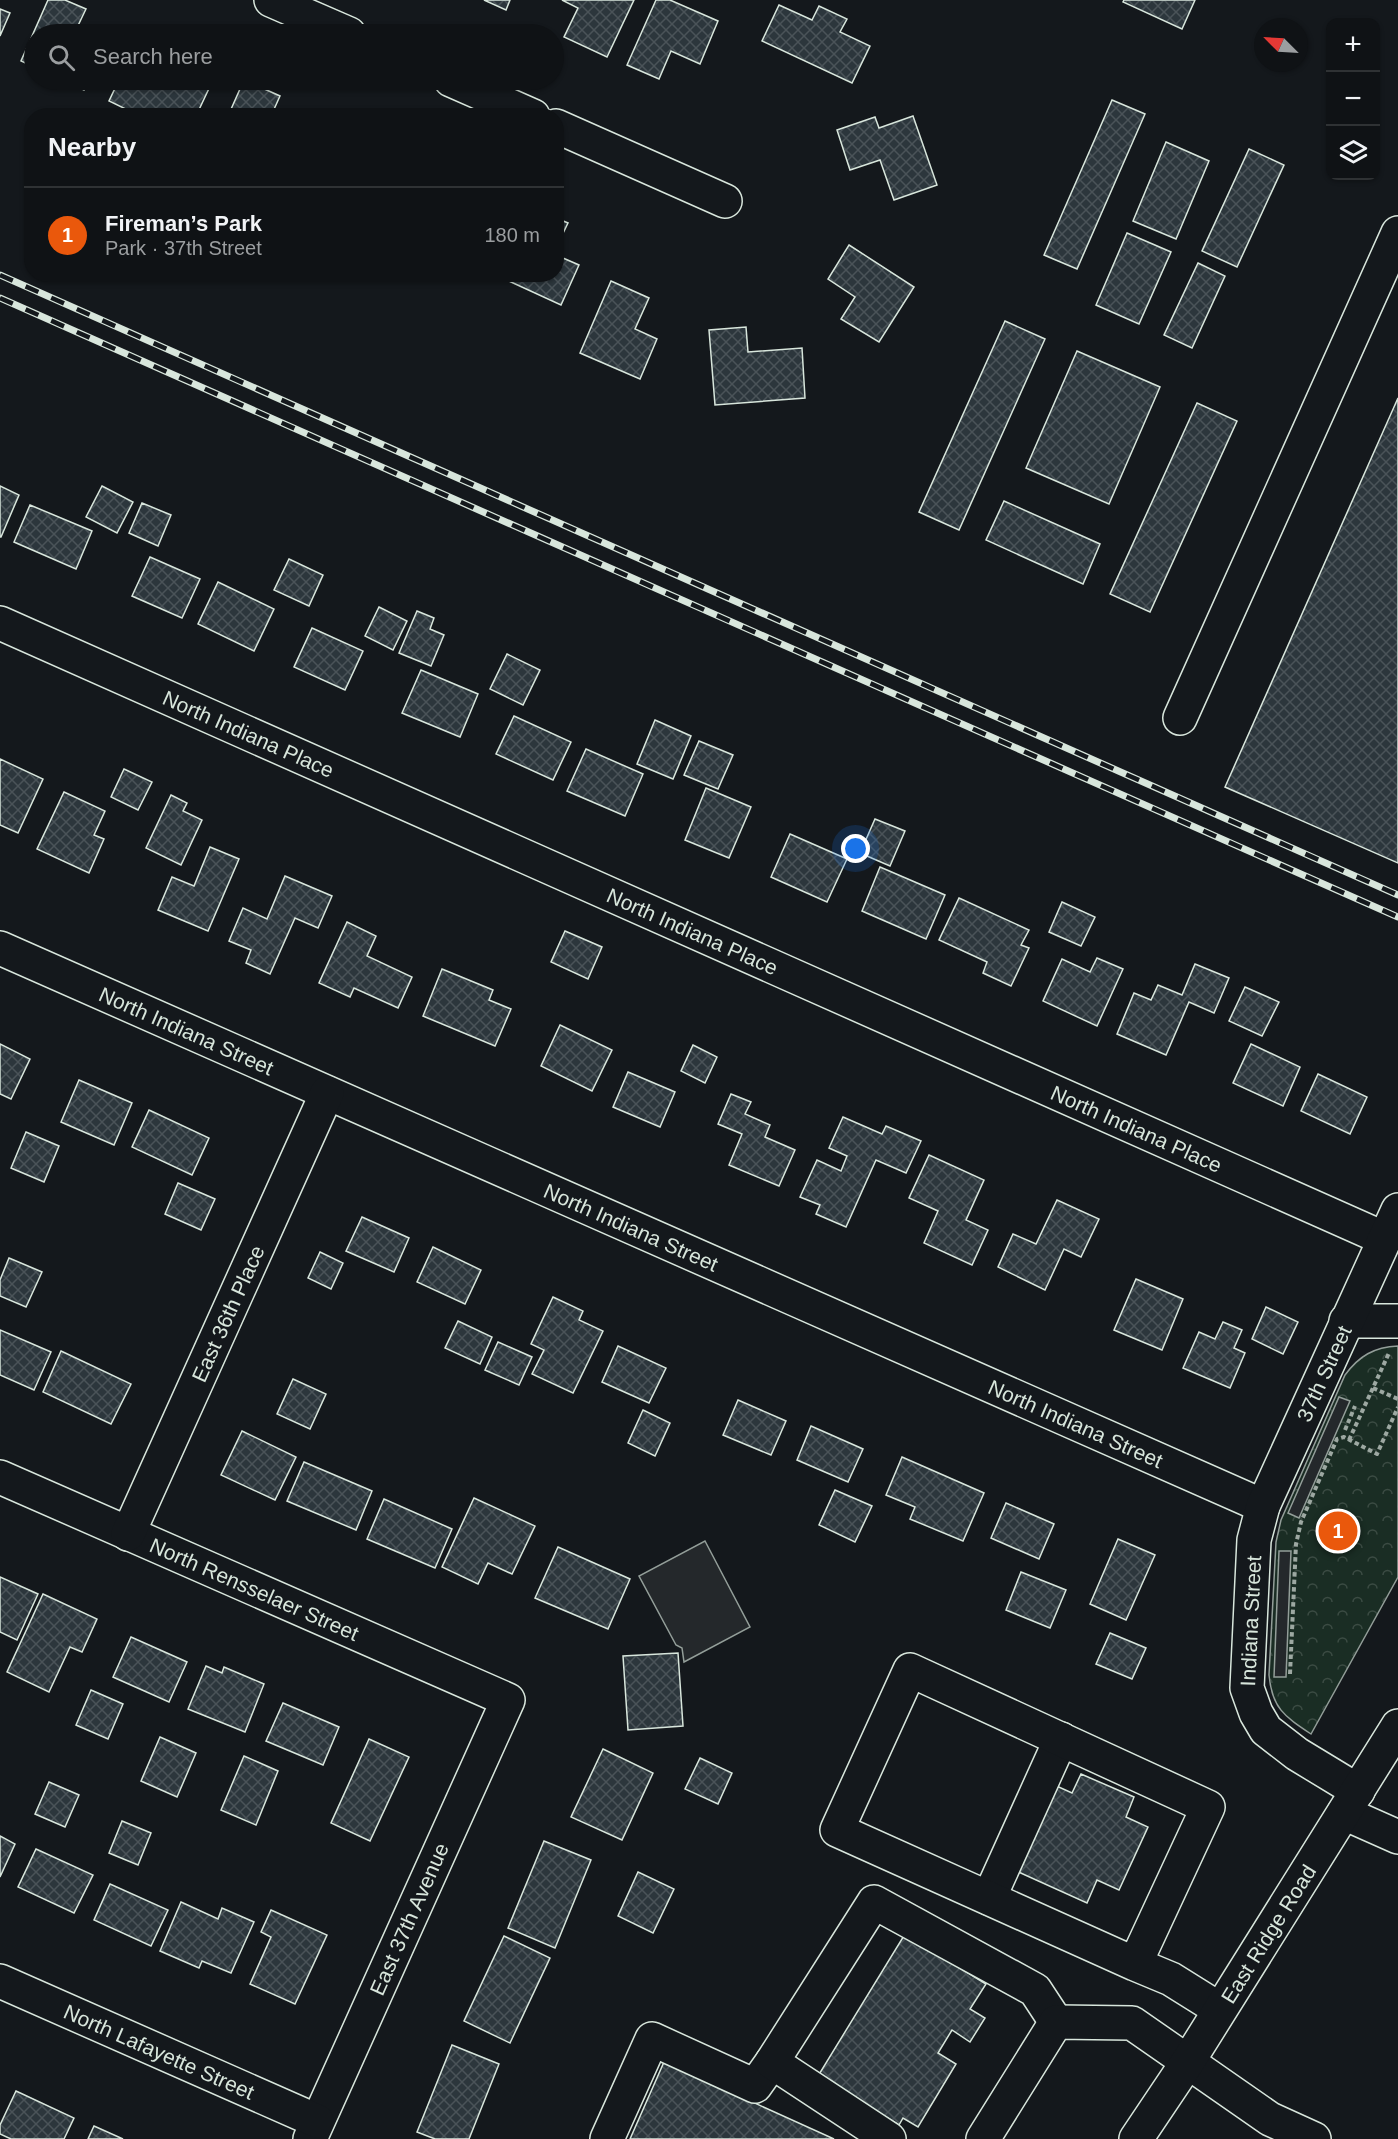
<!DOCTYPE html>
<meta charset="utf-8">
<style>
:root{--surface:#0f1215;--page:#1d2022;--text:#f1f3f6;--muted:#9b9ea0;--line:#2f3234;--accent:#ea580c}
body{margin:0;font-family:Arial,sans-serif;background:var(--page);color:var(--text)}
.controls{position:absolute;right:18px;top:18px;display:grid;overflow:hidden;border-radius:12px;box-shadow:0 2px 4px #0004}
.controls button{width:54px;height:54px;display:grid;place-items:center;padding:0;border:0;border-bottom:2px solid var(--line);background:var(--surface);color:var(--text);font:30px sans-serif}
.compass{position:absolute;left:1254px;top:18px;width:54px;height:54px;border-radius:50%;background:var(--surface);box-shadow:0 2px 4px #0004;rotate:294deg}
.you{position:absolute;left:856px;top:849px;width:21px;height:21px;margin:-15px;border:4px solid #fff;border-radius:50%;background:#1a73e8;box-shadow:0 0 0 9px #1a73e833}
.badge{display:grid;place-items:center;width:39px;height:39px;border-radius:50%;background:var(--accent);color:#fff;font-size:20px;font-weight:700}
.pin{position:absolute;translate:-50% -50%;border:3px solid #fff;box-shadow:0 2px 6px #0006}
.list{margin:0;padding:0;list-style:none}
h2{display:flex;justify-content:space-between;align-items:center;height:78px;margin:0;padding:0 24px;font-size:26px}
h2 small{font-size:20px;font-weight:400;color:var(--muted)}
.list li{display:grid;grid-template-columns:39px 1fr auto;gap:18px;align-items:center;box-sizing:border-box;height:96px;padding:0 24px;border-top:2px solid var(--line)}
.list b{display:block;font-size:22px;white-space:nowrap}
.list p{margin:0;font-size:20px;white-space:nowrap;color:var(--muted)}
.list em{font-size:20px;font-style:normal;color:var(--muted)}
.icon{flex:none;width:33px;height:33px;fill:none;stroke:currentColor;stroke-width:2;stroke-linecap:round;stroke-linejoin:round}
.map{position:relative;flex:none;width:1398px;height:2139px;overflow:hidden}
.search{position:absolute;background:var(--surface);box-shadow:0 2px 4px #0004;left:24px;top:24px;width:540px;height:66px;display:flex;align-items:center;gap:15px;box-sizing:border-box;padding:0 21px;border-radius:33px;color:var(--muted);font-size:22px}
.panel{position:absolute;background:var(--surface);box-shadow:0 2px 4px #0004;left:24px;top:108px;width:540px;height:174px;border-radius:24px}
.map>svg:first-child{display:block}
.forest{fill:url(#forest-crowns);stroke:#939e99;stroke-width:1.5}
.parking{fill:#24282b;stroke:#939e99;stroke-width:1.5}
.building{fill:url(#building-cross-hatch);stroke:#d8e6dc;stroke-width:1.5}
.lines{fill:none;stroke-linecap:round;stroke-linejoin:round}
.minor-casing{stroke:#d8e6dc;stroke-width:36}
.major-casing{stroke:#d8e6dc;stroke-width:36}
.path{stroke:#9da8a2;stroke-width:4;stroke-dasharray:4.5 3;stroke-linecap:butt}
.minor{stroke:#14181c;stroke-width:33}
.major{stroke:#14181c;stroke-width:33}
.rail-casing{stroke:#d8e6dc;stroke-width:7}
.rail{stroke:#14181c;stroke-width:4.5;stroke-dasharray:14;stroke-linecap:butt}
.labels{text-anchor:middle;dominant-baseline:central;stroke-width:4.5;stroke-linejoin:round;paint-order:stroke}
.street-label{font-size:21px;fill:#d8e6dc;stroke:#14181c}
</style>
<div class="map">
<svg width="1398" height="2139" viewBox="0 0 1398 2139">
<defs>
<pattern id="forest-crowns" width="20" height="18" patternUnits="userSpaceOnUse" patternTransform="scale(1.5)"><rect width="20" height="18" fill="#1a2d24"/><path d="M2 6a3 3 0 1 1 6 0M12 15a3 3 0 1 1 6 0" fill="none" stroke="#3b4b43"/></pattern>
<pattern id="building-cross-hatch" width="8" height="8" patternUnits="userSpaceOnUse" patternTransform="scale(1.5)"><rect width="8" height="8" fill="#2c363c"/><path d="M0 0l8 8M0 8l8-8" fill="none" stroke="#4a5358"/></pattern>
</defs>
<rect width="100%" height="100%" fill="#14181c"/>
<path class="forest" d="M 1398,1346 L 1398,1577 L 1311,1734 C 1284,1716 1272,1708 1269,1675 L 1276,1542 L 1281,1520 L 1345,1375 C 1359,1356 1374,1347 1398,1346 Z"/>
<g class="parking">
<path d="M 1339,1397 L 1350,1401 L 1299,1518 L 1288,1513 Z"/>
<path d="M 705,1541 L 750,1627 L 684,1662 L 682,1648 L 676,1645 L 639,1576 Z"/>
<path d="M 1279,1551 L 1291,1551 L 1286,1677 L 1274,1677 Z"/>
</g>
<g class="building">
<path d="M 48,0 L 65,0 L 86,9 L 74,34 L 76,34 L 34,34 L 34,67 L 21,61 Z"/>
<path d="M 484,0 L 510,0 L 506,10 Z"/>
<path d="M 562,0 L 634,0 L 607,57 L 564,37 L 578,8 Z"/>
<path d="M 656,0 L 670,0 L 718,21 L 700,64 L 671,51 L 659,79 L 627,65 Z"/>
<path d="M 1124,0 L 1195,0 L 1182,29 L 1123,2 Z"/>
<path d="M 779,5 L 812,20 L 819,6 L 847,19 L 840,32 L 870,46 L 852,83 L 762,41 Z"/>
<path d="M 0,9 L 10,13 L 0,36 Z"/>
<path d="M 62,80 L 89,80 L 84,90 Z"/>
<path d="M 119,80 L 213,80 L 196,116 L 140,116 L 109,101 Z"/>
<path d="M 244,80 L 280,96 L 271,116 L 228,116 Z"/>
<path d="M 1112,100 L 1145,114 L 1077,269 L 1044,255 Z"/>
<path d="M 913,116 L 937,185 L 894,200 L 880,160 L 850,170 L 837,130 L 875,117 L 879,128 Z"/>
<path d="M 1166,142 L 1209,161 L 1176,239 L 1133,221 Z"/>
<path d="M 1249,149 L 1284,165 L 1237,267 L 1202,251 Z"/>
<path d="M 556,218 L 568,223 L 556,248 Z"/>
<path d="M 1127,233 L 1171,252 L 1139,324 L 1096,305 Z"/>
<path d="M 849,245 L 914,287 L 879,342 L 841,319 L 855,297 L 828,279 Z"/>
<path d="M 556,255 L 579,265 L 561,305 L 500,277 L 501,274 L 556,274 Z"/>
<path d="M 1198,263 L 1225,276 L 1192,348 L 1164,335 Z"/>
<path d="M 611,281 L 649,298 L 635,329 L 657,339 L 640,379 L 580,353 Z"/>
<path d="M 1005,321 L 1045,339 L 959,530 L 919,512 Z"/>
<path d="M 746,327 L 748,352 L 802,348 L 805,398 L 715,405 L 709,330 Z"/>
<path d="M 1077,351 L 1160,387 L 1109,504 L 1026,468 Z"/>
<path d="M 1398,398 L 1398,863 L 1225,787 Z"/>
<path d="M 1197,403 L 1237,421 L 1150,612 L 1110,594 Z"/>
<path d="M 0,486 L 19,495 L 1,537 L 0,537 Z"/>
<path d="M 102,486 L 133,502 L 117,533 L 86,517 Z"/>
<path d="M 1004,501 L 1100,544 L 1083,584 L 986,540 Z"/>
<path d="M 142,503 L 171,515 L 158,546 L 129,533 Z"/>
<path d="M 30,505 L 92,531 L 76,569 L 14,542 Z"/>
<path d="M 150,557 L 200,579 L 182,618 L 132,596 Z"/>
<path d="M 289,559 L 323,575 L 309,606 L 274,590 Z"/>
<path d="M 218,582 L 274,609 L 254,651 L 198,624 Z"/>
<path d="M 379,607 L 407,621 L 393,650 L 365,636 Z"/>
<path d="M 417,611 L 434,618 L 430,629 L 444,635 L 431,666 L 399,653 Z"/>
<path d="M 312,628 L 363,651 L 345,690 L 294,667 Z"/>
<path d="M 507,654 L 540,670 L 523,705 L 490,689 Z"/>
<path d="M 421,670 L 478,694 L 460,737 L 402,713 Z"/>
<path d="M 514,716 L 571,742 L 553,780 L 496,754 Z"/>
<path d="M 655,720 L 691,736 L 673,779 L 637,764 Z"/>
<path d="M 699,741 L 733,755 L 718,789 L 684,775 Z"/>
<path d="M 586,749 L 643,774 L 625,816 L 567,791 Z"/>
<path d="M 0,759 L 43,779 L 18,833 L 0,825 Z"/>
<path d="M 124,769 L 152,782 L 138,810 L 111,797 Z"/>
<path d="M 706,788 L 751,807 L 729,858 L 685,840 Z"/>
<path d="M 64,792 L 105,811 L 94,835 L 104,839 L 89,873 L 37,849 Z"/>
<path d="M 171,795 L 187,803 L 183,811 L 202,820 L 181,865 L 146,848 Z"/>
<path d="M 875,819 L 905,831 L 890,866 L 860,853 Z"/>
<path d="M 790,834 L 847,859 L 827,902 L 771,877 Z"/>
<path d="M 210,847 L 239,859 L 208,931 L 158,910 L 172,877 L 194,886 Z"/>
<path d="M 880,867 L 945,895 L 926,939 L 862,911 Z"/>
<path d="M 285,876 L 332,896 L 318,928 L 295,918 L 270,974 L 246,963 L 251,950 L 229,941 L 243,908 L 267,919 Z"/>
<path d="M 959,898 L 1029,930 L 1021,945 L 1029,948 L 1011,986 L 983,973 L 987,962 L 939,940 Z"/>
<path d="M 1062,902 L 1095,917 L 1081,946 L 1049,932 Z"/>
<path d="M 347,922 L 376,936 L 367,956 L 412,977 L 398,1008 L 354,988 L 350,997 L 319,983 Z"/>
<path d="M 565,931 L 602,947 L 588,979 L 551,962 Z"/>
<path d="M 1097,958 L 1123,969 L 1097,1026 L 1043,1001 L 1062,959 L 1090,972 Z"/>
<path d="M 1195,964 L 1229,978 L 1214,1013 L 1189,1002 L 1166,1055 L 1117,1034 L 1134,993 L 1151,1000 L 1158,985 L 1182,995 Z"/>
<path d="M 442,969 L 493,990 L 489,1000 L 511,1009 L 495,1046 L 423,1016 Z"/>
<path d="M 1245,987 L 1279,1002 L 1262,1036 L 1229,1021 Z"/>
<path d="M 560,1025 L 612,1050 L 592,1091 L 541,1066 Z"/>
<path d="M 0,1044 L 30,1059 L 11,1099 L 0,1094 Z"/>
<path d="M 1251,1044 L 1300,1067 L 1283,1106 L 1233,1083 Z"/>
<path d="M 693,1045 L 717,1057 L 705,1083 L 681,1071 Z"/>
<path d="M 628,1072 L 675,1092 L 660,1127 L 613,1107 Z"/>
<path d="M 1318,1074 L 1367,1097 L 1350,1134 L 1301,1111 Z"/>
<path d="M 79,1080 L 132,1103 L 114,1145 L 61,1122 Z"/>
<path d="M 731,1094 L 751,1102 L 745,1114 L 770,1125 L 765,1137 L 795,1150 L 779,1186 L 729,1165 L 742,1134 L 718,1124 Z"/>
<path d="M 149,1110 L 209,1138 L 192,1175 L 132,1147 Z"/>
<path d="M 843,1117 L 882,1134 L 886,1126 L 921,1141 L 906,1173 L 876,1160 L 846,1227 L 816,1214 L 820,1205 L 800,1197 L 817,1160 L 841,1171 L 847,1156 L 829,1148 Z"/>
<path d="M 26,1132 L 59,1146 L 44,1182 L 11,1168 Z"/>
<path d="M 929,1155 L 984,1180 L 966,1220 L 988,1230 L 972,1265 L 924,1243 L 938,1211 L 909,1198 Z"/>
<path d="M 178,1183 L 215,1199 L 201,1230 L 165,1214 Z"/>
<path d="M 1057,1200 L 1099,1219 L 1081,1257 L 1064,1249 L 1045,1290 L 998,1267 L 1013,1234 L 1036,1244 Z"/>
<path d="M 362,1217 L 409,1238 L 394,1272 L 346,1251 Z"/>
<path d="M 433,1247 L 481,1270 L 465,1304 L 417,1282 Z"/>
<path d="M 320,1252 L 343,1263 L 331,1289 L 308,1278 Z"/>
<path d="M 9,1258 L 42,1272 L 26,1307 L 0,1296 L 0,1280 Z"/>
<path d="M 1136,1279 L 1183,1299 L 1162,1350 L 1114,1330 Z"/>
<path d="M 553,1297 L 583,1311 L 579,1320 L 603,1331 L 573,1393 L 532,1374 L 544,1350 L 531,1344 Z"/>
<path d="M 1266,1307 L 1298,1322 L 1283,1354 L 1252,1339 Z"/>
<path d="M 458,1321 L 492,1337 L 480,1364 L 445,1348 Z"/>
<path d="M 1223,1322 L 1242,1330 L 1234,1348 L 1245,1353 L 1230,1388 L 1183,1368 L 1199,1332 L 1215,1339 Z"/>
<path d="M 0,1330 L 51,1352 L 34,1390 L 0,1375 Z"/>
<path d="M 498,1342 L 532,1357 L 519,1385 L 485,1370 Z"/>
<path d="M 618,1346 L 666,1368 L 649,1403 L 602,1382 Z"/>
<path d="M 61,1351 L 131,1384 L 111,1424 L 43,1392 Z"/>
<path d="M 293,1379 L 326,1394 L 310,1429 L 277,1414 Z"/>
<path d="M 738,1400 L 786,1421 L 771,1455 L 723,1435 Z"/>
<path d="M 643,1410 L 670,1423 L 655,1456 L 628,1443 Z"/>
<path d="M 811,1426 L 863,1449 L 848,1482 L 797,1460 Z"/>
<path d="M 242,1431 L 296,1457 L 275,1500 L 221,1475 Z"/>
<path d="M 902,1457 L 984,1493 L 963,1541 L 910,1519 L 915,1507 L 886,1495 Z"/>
<path d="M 304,1462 L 372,1491 L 356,1530 L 287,1501 Z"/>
<path d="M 835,1490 L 872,1506 L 855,1542 L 819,1525 Z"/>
<path d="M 474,1498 L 535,1526 L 512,1574 L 488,1563 L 478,1584 L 442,1567 Z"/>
<path d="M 384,1499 L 452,1529 L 435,1568 L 367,1539 Z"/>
<path d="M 1006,1503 L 1054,1524 L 1039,1559 L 991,1538 Z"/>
<path d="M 1118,1539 L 1155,1555 L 1126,1620 L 1090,1604 Z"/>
<path d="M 558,1547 L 630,1579 L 608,1629 L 535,1598 Z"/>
<path d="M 1021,1572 L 1066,1590 L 1050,1628 L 1006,1610 Z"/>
<path d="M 0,1577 L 38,1594 L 17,1640 L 0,1632 Z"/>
<path d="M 43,1594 L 97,1619 L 82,1652 L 70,1647 L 49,1692 L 7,1672 Z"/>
<path d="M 1110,1633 L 1146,1648 L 1132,1679 L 1096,1664 Z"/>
<path d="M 131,1637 L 187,1662 L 169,1702 L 113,1677 Z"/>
<path d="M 678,1653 L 683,1726 L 628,1730 L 623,1656 Z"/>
<path d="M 206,1666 L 222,1673 L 224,1667 L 264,1684 L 245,1732 L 188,1709 Z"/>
<path d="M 91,1690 L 123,1704 L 108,1739 L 76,1725 Z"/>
<path d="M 283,1703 L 339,1727 L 323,1765 L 266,1741 Z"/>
<path d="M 160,1737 L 196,1753 L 177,1797 L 141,1781 Z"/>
<path d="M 369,1739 L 409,1757 L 370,1841 L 331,1823 Z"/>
<path d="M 603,1749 L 653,1773 L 622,1840 L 571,1817 Z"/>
<path d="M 244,1756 L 278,1771 L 256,1825 L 221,1810 Z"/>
<path d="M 700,1758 L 732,1773 L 718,1804 L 685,1789 Z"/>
<path d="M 1081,1774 L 1134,1797 L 1126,1817 L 1148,1827 L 1119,1890 L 1097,1880 L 1087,1903 L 1012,1869 L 1050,1783 L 1072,1793 Z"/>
<path d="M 49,1782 L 79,1795 L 65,1827 L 35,1814 Z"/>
<path d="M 122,1821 L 151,1833 L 138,1865 L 109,1853 Z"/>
<path d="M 0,1836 L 15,1844 L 0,1877 Z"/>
<path d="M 544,1841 L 591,1860 L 555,1948 L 508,1928 Z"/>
<path d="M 36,1849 L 93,1875 L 74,1913 L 18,1887 Z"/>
<path d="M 638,1872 L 674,1889 L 653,1933 L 618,1916 Z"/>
<path d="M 110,1884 L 168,1910 L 151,1946 L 94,1920 Z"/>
<path d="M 181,1902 L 218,1919 L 222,1908 L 254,1922 L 231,1973 L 202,1961 L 199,1968 L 160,1951 Z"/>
<path d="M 271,1910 L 327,1935 L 295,2004 L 250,1984 L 271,1937 L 261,1932 Z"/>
<path d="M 905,1934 L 986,1984 L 970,2009 L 985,2018 L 970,2042 L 952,2030 L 938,2053 L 956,2064 L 918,2127 L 903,2118 L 899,2125 L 818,2076 Z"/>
<path d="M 504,1936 L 550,1958 L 510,2043 L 464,2021 Z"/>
<path d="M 452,2045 L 499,2064 L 469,2139 L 435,2139 L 417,2132 Z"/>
<path d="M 664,2062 L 834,2139 L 630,2139 Z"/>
<path d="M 16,2091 L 74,2118 L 64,2139 L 11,2139 L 0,2134 L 0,2125 Z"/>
<path d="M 94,2126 L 123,2139 L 88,2139 Z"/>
</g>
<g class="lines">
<defs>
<g id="minor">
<path d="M 271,0 L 349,34"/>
<path d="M 451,80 L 533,116"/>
<path d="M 556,126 L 725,201"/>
<path id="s1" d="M 0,623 L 1383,1238"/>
<path d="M 1180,718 L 1398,233"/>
<path id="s2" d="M 0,948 L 1263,1506"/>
<path d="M 1346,1321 L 1398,1321"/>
<path id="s3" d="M 0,1477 L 508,1700 L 310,2139"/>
<path id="s4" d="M 128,1534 L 327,1093"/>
<path id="s5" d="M 1358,1791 L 1297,1754 L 1266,1730 L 1256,1713 L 1247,1688 L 1254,1540 L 1263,1506 L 1398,1210"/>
<path d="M 1344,1813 L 1398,1837"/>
<path d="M 989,1898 L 1061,1739"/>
<path d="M 1135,1964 L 1208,1807 L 910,1670 L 837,1830 L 1135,1964 L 1171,1979 L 1219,2009"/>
<path id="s6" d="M 0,1981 L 317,2121"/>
<path d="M 607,2139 L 652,2039 L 755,2086 L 772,2062"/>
<path d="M 889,2139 L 772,2062 L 874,1902 L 1035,1990 L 1056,2022"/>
<path d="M 983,2139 L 1056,2022 L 1132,2023 L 1270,2119 L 1314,2139"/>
</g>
<g id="major">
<path id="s7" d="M 1136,2139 L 1187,2063 L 1398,1726"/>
</g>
</defs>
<use href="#minor" class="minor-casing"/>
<use href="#major" class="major-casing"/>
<g class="path">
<path d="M 1373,1388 L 1398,1399"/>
<path d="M 1345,1430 L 1355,1406"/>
<path d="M 1349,1440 L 1389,1353"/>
<path d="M 1290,1674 L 1296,1544 L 1301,1522 L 1337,1439 L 1344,1437 L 1377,1454 L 1398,1407"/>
</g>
<use href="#minor" class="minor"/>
<use href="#major" class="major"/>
<defs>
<g id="rail">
<path d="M 0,275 L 1398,895"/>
<path d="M 0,298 L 1398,917"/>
</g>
</defs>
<use href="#rail" class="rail-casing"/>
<use href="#rail" class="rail"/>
</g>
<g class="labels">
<g class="street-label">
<text stroke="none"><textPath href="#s1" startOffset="272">North Indiana Place</textPath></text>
<text stroke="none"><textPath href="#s1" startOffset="758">North Indiana Place</textPath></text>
<text stroke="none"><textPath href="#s2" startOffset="204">North Indiana Street</textPath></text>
<text stroke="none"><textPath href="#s1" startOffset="1244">North Indiana Place</textPath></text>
<text stroke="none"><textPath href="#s2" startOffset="690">North Indiana Street</textPath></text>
<text stroke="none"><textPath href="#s4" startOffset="242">East 36th Place</textPath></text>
<text stroke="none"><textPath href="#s5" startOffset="486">37th Street</textPath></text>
<text stroke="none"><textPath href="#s2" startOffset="1176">North Indiana Street</textPath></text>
<text stroke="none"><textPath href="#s3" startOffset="278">North Rensselaer Street</textPath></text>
<text stroke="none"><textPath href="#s5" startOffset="224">Indiana Street</textPath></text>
<text transform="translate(409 1919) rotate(-66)">East 37th Avenue</text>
<text stroke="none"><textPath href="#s7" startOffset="244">East Ridge Road</textPath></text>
<text stroke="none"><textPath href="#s6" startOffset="174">North Lafayette Street</textPath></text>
</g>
</g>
</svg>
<div class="controls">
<button>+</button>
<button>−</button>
<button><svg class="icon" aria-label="layers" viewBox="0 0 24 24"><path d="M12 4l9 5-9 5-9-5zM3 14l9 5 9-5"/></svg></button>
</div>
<svg class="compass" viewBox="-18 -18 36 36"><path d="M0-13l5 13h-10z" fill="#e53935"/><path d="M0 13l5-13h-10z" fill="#9b9ea0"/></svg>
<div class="you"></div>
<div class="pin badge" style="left:1338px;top:1531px">1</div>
<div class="search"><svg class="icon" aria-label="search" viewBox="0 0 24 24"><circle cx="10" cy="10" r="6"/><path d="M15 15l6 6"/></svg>Search here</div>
<section class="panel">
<h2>Nearby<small></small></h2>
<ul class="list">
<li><span class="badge">1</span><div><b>Fireman’s Park</b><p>Park · 37th Street</p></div><em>180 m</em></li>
</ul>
</section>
</div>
